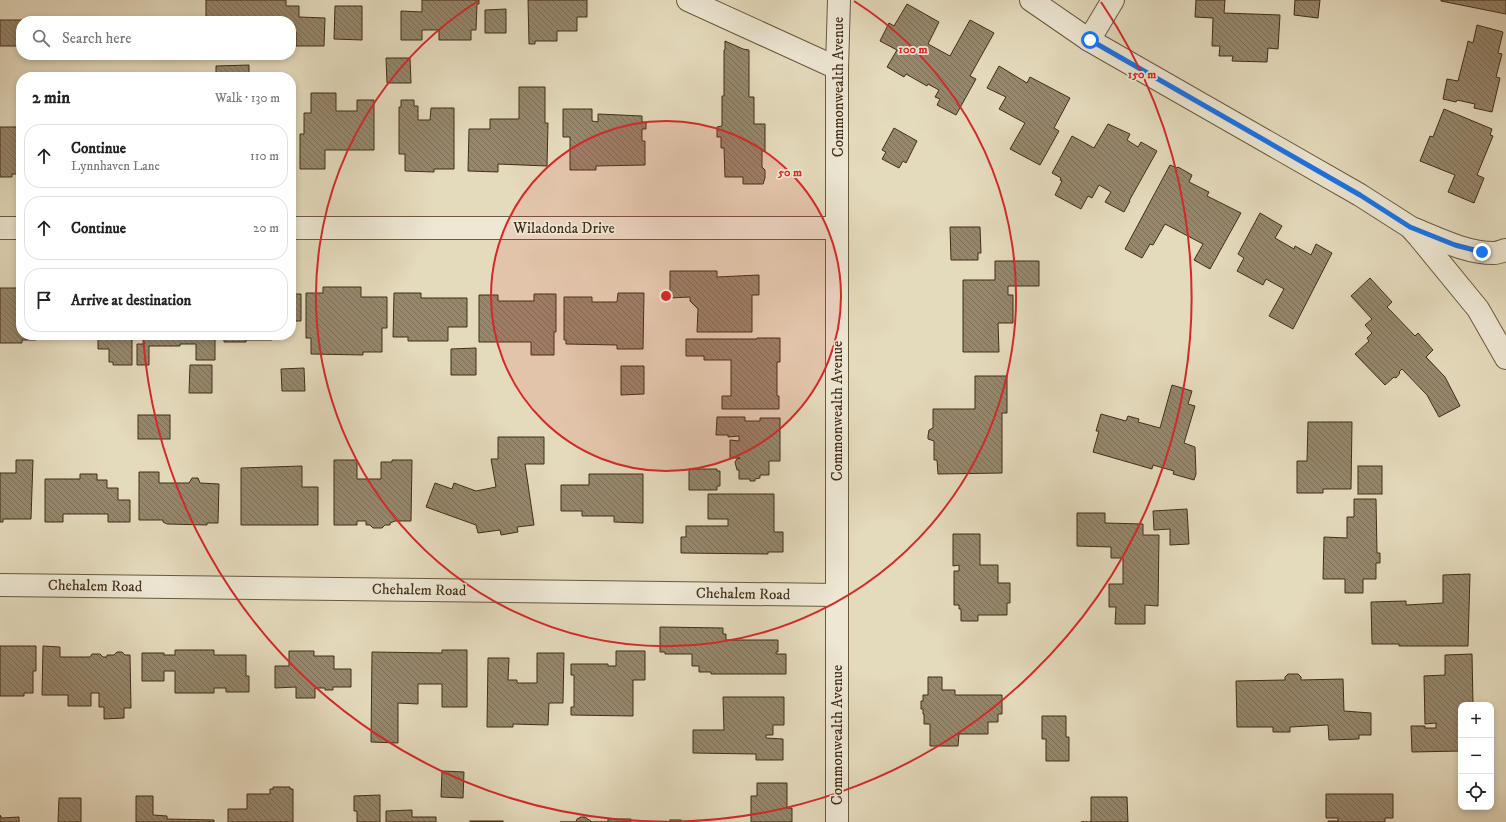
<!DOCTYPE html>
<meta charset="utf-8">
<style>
:root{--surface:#fff;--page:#f6f6f6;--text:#222;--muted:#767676;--line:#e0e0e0}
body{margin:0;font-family:"IM FELL DW Pica",serif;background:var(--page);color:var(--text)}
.controls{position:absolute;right:12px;bottom:12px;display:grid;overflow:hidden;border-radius:8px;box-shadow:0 2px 6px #0003}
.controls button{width:36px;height:36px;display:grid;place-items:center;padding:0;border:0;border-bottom:1px solid var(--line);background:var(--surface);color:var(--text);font:20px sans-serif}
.stop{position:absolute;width:12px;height:12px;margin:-9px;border:3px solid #1a73e8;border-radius:50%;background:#fff}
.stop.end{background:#1a73e8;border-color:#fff;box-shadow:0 1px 4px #0008}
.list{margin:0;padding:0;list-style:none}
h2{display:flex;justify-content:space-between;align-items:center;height:52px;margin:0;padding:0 16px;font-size:17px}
h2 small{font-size:13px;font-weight:400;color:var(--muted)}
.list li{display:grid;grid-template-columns:26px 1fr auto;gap:12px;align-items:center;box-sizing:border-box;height:64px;margin:0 8px 8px;padding:0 8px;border:1px solid var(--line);border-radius:16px}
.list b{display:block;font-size:15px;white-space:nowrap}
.list p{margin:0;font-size:13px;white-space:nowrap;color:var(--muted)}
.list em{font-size:13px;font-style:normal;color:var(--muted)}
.icon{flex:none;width:22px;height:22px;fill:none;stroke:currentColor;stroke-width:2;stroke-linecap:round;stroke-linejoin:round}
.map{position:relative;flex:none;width:1506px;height:822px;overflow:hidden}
.search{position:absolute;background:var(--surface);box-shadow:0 2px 6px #0003;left:16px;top:16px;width:280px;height:44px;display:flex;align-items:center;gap:10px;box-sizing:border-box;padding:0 14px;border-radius:16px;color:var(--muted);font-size:15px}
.panel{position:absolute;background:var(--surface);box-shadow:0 2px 6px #0003;left:16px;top:72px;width:280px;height:268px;border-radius:16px}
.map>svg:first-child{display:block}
.building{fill:url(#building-back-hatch);stroke:#412e17}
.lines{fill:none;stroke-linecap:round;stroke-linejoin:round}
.minor-casing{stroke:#6a5940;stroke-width:24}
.minor{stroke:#ede7d3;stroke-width:22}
.route{stroke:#1a73e8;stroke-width:5}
.ring{fill:none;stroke:#d62828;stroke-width:2}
.labels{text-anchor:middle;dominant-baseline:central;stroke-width:3.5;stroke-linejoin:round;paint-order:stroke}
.street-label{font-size:15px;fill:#412e17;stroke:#ede7d3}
.centre{fill:#d62828;stroke:#ede7d3;stroke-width:2}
.ring-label{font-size:12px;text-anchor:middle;font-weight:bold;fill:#d62828;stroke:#ede7d3;stroke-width:3.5;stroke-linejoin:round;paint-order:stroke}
</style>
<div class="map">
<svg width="1506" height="822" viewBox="0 0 1506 822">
<defs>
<pattern id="building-back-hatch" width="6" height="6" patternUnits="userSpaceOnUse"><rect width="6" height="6" fill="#96876d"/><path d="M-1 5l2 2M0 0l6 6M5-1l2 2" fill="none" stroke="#7c6f59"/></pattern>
</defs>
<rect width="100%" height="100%" fill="#e4dabc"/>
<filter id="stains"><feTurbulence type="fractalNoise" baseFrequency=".005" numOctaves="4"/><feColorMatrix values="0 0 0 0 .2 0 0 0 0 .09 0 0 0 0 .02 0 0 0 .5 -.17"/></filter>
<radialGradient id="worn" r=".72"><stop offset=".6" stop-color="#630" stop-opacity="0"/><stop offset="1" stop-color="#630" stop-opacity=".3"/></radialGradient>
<g class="building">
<path d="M 206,0 L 286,0 L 286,6 L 299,6 L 299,17 L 325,18 L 324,46 L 296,46 L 296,32 L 291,32 L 291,21 L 206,21 Z"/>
<path d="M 422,0 L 479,0 L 479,4 L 477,4 L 476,30 L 471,30 L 471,40 L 439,40 L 439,30 L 422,30 L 422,40 L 401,40 L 401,11 L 422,12 Z"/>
<path d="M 528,0 L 587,0 L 587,17 L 577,17 L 577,31 L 557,31 L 557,41 L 535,41 L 535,44 L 529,44 Z"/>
<path d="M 1196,0 L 1225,0 L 1224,13 L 1280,15 L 1278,49 L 1268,48 L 1267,62 L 1232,61 L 1233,56 L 1219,56 L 1220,46 L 1212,46 L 1213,18 L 1195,17 Z"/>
<path d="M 1295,0 L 1320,0 L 1318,18 L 1294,15 Z"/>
<path d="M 1441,0 L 1506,0 L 1506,14 L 1441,1 Z"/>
<path d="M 907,4 L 939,22 L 928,44 L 950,56 L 970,20 L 994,33 L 970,76 L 976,79 L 956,115 L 937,105 L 940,99 L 935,97 L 939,90 L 928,84 L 927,86 L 906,74 L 904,77 L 887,67 L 897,50 L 880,41 L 889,23 L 894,26 Z"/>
<path d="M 335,6 L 362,6 L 362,40 L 334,39 Z"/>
<path d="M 506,9 L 506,33 L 485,33 L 485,10 Z"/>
<path d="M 0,20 L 28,20 L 28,21 L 21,21 L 21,46 L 0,46 Z"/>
<rect x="33" y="20" width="29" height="1"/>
<path d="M 1477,25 L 1503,32 L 1498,53 L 1502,54 L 1496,77 L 1500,78 L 1492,112 L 1474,108 L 1475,104 L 1457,100 L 1456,102 L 1443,99 L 1447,79 L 1458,81 L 1467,46 L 1468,41 L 1473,43 Z"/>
<path d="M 725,41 L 743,49 L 749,50 L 749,97 L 754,97 L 754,124 L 765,124 L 765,151 L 762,151 L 762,167 L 765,170 L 765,178 L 763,184 L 743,184 L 743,177 L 725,177 L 724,148 L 721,148 L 721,137 L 717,137 L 717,127 L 722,126 L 722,96 L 724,96 L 724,50 L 725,50 Z"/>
<path d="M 386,58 L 410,58 L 411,83 L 387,83 Z"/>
<path d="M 249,65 L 249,77 L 216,77 L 216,66 Z"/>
<path d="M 999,66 L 1027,83 L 1030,77 L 1070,98 L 1054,128 L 1059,131 L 1040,165 L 1010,149 L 1025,123 L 999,109 L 1006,97 L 987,88 Z"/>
<path d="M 519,87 L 545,87 L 545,123 L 548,123 L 547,166 L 498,164 L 498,172 L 468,171 L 469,129 L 490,129 L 490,119 L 519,119 Z"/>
<path d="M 311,93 L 336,93 L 336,111 L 357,111 L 357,100 L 374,100 L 374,150 L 325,150 L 325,169 L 300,169 L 300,134 L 304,134 L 304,113 L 311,113 Z"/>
<path d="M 401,100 L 414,100 L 414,106 L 418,106 L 418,120 L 430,120 L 431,108 L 454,108 L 454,169 L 434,169 L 434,172 L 405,171 L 405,154 L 399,154 L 399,107 L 401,107 Z"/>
<path d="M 563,109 L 592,109 L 592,121 L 598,122 L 598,114 L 642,116 L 642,122 L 646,122 L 646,129 L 642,129 L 642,141 L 645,141 L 645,165 L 596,166 L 596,170 L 570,170 L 570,137 L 563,137 Z"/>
<path d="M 1444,109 L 1492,129 L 1490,135 L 1493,136 L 1477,175 L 1484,178 L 1474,203 L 1448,192 L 1455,175 L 1420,161 L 1430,136 L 1433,137 Z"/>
<path d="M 1108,124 L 1130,134 L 1127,140 L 1138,147 L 1141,142 L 1157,151 L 1129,201 L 1130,201 L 1124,212 L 1105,202 L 1111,192 L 1099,185 L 1092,198 L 1088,196 L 1081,209 L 1055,195 L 1062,181 L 1060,180 L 1061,178 L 1052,173 L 1072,136 L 1094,148 Z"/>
<path d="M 0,127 L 19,127 L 19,132 L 21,132 L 21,174 L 12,174 L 12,177 L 0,177 Z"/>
<path d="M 894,128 L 917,141 L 906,163 L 903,161 L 899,168 L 882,159 L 886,152 L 882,150 Z"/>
<path d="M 1170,165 L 1177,168 L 1178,167 L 1192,175 L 1189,182 L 1209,192 L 1207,196 L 1241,213 L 1210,269 L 1194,260 L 1203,244 L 1165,224 L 1153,245 L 1150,244 L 1142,258 L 1125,249 Z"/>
<path d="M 1260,213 L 1282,226 L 1275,238 L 1294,249 L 1295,246 L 1311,255 L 1316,244 L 1332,253 L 1293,329 L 1269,316 L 1284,289 L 1266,279 L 1263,285 L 1237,271 L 1244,258 L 1238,254 Z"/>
<path d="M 950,227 L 980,227 L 981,253 L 978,253 L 978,260 L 951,260 Z"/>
<path d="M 995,261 L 1039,261 L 1039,286 L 1008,286 L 1008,295 L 1013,295 L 1013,323 L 998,323 L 999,352 L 963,352 L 963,280 L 995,280 Z"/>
<path d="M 670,271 L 717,271 L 717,277 L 759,275 L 759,295 L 752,295 L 752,332 L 697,332 L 698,309 L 690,301 L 690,297 L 670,298 Z"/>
<path d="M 1370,278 L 1392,302 L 1387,307 L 1415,336 L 1418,333 L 1433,350 L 1426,357 L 1445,377 L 1460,406 L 1439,417 L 1427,395 L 1402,369 L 1399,372 L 1400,373 L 1396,378 L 1394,377 L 1385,385 L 1355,354 L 1369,341 L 1367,338 L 1372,333 L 1365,325 L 1372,319 L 1351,296 Z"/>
<path d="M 323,287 L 361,287 L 361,297 L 387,297 L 387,328 L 382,328 L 382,352 L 363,352 L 363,355 L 311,354 L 311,338 L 306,338 L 306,293 L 323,293 Z"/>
<path d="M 0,288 L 17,288 L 17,290 L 21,290 L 21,335 L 36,335 L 36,340 L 22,340 L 22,343 L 0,343 Z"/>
<path d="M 394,293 L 421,293 L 421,298 L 467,298 L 467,327 L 448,327 L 448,341 L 408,341 L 408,337 L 393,337 Z"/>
<path d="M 618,293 L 644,293 L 643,349 L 617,349 L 617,345 L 566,344 L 566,340 L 564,340 L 564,297 L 592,297 L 592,302 L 617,302 Z"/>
<path d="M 291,294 L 301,294 L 301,321 L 292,321 L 292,333 Z"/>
<path d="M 534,294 L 556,294 L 556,332 L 554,332 L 554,355 L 531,355 L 531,342 L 479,342 L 479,295 L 498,295 L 498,301 L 534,301 Z"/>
<path d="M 98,335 L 132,335 L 132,365 L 113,365 L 113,362 L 109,362 L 109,349 L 98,349 Z"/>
<path d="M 143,335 L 215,335 L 215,360 L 196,360 L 196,344 L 180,344 L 180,346 L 149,346 L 149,365 L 137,365 L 137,344 L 144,344 Z"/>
<path d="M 224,335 L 272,335 L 272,340 L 246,340 L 246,342 L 224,342 Z"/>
<path d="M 757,338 L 780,338 L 780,362 L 777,362 L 777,396 L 779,396 L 779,409 L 722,409 L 722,396 L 731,396 L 731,360 L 704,360 L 704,356 L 686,356 L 686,339 L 757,339 Z"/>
<path d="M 476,348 L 476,375 L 451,375 L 451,349 Z"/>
<path d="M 190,365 L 212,365 L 212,393 L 189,393 Z"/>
<path d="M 621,366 L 644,366 L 644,394 L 621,395 Z"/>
<path d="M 304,368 L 305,391 L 282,391 L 281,369 Z"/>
<path d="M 975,376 L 1007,376 L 1007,413 L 1002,413 L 1002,473 L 938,474 L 937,460 L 934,460 L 934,441 L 928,439 L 928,436 L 929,430 L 933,428 L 933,409 L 975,409 Z"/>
<path d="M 1172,385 L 1192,391 L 1188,404 L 1195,406 L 1184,443 L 1195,447 L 1196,474 L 1194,480 L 1173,474 L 1174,471 L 1153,465 L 1152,469 L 1093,452 L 1099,431 L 1096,431 L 1101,414 L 1126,421 L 1128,416 L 1139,419 L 1138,422 L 1160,428 Z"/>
<rect x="138" y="415" width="32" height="24"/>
<path d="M 717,417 L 745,417 L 745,421 L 760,421 L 760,418 L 780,418 L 780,461 L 769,461 L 769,475 L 760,475 L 760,478 L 755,479 L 755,481 L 750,481 L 750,479 L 739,479 L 739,470 L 737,470 L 735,462 L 737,459 L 740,458 L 730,458 L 730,440 L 739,441 L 739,436 L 728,437 L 728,435 L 716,435 Z"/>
<path d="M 1308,422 L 1352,422 L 1351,489 L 1323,489 L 1323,493 L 1297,493 L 1297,461 L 1307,461 Z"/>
<path d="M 498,437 L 544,437 L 544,464 L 525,464 L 534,525 L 517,527 L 518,532 L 501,535 L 500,530 L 478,533 L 476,525 L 426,507 L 435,483 L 452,489 L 454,483 L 476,491 L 496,487 L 491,459 L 498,459 Z"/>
<path d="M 16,460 L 33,460 L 31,519 L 3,519 L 3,522 L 0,522 L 0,473 L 16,473 Z"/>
<path d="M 334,460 L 357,460 L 357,479 L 381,479 L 381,462 L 392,462 L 392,460 L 412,460 L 411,521 L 395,521 L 390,523 L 390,525 L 385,525 L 382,528 L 373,528 L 370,525 L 366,525 L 366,521 L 357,521 L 357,525 L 334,525 Z"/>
<path d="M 302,466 L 302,487 L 318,487 L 318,525 L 241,525 L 241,468 Z"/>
<rect x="1358" y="466" width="24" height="28"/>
<path d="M 689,469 L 717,469 L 717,471 L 720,471 L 720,486 L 717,486 L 717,490 L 689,490 Z"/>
<path d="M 139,472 L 159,472 L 159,483 L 189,483 L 192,478 L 198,478 L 200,483 L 219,484 L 218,523 L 207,523 L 207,525 L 167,524 L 163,522 L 163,520 L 139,520 Z"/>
<path d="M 80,474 L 97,474 L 97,480 L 107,480 L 107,488 L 118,488 L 118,500 L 130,500 L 130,522 L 108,522 L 108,514 L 63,514 L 63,522 L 45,522 L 45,479 L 80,479 Z"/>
<path d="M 589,474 L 643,474 L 643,523 L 614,522 L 614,516 L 582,516 L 582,511 L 561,511 L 561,485 L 589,485 Z"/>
<path d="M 708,494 L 774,494 L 774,532 L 783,532 L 783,552 L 768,552 L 768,554 L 681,553 L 681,537 L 686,537 L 686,526 L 728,526 L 728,519 L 708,519 Z"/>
<path d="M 1354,499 L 1376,499 L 1377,553 L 1380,553 L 1380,563 L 1376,563 L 1376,579 L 1363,579 L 1363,593 L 1345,593 L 1345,579 L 1323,579 L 1324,537 L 1347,538 L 1347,517 L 1354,517 Z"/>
<path d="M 1187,509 L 1189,544 L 1170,545 L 1170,529 L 1154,530 L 1153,511 Z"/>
<path d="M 1077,513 L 1105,513 L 1105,523 L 1143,524 L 1143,535 L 1159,535 L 1158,606 L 1145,605 L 1145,624 L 1115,624 L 1116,607 L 1109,607 L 1109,584 L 1123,584 L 1123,558 L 1111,558 L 1111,547 L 1077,546 Z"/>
<path d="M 953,534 L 980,534 L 980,565 L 998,565 L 998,583 L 1010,583 L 1010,603 L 1007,603 L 1007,615 L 978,615 L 978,621 L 961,621 L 961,609 L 959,609 L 959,605 L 954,605 L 954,571 L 959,571 L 959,565 L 953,566 Z"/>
<path d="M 1470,574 L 1468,646 L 1399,646 L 1399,644 L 1372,644 L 1371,602 L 1406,601 L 1406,605 L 1443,603 L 1443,575 Z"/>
<path d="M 660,627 L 723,628 L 723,634 L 726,634 L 726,640 L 778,640 L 778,652 L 776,652 L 776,654 L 786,654 L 786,674 L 711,674 L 711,672 L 699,672 L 699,666 L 692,666 L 692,654 L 665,654 L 665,652 L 660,652 Z"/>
<path d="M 0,646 L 36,646 L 36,671 L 33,671 L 33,693 L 24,693 L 24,696 L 0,696 Z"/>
<path d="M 43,646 L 60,647 L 60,657 L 90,657 L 92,654 L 100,654 L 103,657 L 107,657 L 107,655 L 114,655 L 117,652 L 122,652 L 125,655 L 130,655 L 131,708 L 124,708 L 124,718 L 104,719 L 104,707 L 99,707 L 99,693 L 91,693 L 91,706 L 68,706 L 68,695 L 42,695 Z"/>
<path d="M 175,650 L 214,650 L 214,655 L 246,655 L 246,676 L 249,676 L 249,692 L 226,692 L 226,688 L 214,688 L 214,693 L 175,693 L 175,671 L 164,671 L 164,681 L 142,681 L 142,653 L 164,653 L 164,655 L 175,655 Z"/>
<path d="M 442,650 L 467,650 L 467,707 L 442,707 L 442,684 L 418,684 L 418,704 L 398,703 L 398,743 L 371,742 L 372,652 L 442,653 Z"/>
<path d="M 289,651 L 314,651 L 314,656 L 334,656 L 334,669 L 351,669 L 351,687 L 333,687 L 333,690 L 325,690 L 325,688 L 315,688 L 315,698 L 296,698 L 296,687 L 275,688 L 275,666 L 289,666 Z"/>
<path d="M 616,651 L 645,651 L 645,680 L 633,680 L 633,716 L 571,715 L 571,707 L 574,707 L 574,675 L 571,675 L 571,664 L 608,664 L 608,666 L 616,666 Z"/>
<path d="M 537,653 L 564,653 L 563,703 L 549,703 L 548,725 L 513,724 L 513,727 L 487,727 L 488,658 L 509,658 L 508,680 L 517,680 L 517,683 L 537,683 Z"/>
<path d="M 1472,654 L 1473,705 L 1461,705 L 1461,751 L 1412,752 L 1411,726 L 1425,726 L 1425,728 L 1436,728 L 1436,723 L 1425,724 L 1424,676 L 1445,675 L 1445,655 Z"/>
<path d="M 1288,674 L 1298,674 L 1301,677 L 1301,680 L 1343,679 L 1344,711 L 1371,713 L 1371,735 L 1359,735 L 1359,739 L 1329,740 L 1328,725 L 1290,727 L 1290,732 L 1273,732 L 1273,727 L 1237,727 L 1236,681 L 1285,680 L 1285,677 Z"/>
<path d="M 928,677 L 942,677 L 942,690 L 955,690 L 955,695 L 1002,695 L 1002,714 L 998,714 L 998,722 L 988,722 L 988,734 L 959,734 L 958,746 L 930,746 L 930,724 L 924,724 L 924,714 L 923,714 L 923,709 L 921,709 L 921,701 L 923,701 L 923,695 L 928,695 Z"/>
<path d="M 723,697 L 784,697 L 784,725 L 773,725 L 773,735 L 766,735 L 766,738 L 783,739 L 783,760 L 756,760 L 756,754 L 693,753 L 693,730 L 724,730 Z"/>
<path d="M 1042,716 L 1066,716 L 1066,737 L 1069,737 L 1069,761 L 1046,761 L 1046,739 L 1042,739 Z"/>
<path d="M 442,771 L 464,772 L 463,798 L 441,797 Z"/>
<path d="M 757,783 L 787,783 L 787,808 L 792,808 L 792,822 L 751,822 L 751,796 L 757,796 Z"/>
<path d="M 273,787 L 290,787 L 290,789 L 293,789 L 293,822 L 228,822 L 228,809 L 247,809 L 247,794 L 270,794 L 270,789 L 273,789 Z"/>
<path d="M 1326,794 L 1393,794 L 1393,818 L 1385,818 L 1385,822 L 1328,822 L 1328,821 L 1338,821 L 1338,818 L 1326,818 Z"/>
<path d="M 380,795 L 380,822 L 357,822 L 357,811 L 354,811 L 354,796 Z"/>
<path d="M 136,796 L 153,796 L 153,815 L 167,816 L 167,819 L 214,820 L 214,822 L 136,822 Z"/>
<path d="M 1091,797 L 1127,797 L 1128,822 L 1081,822 L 1091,822 Z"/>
<path d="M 59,798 L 81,798 L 81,822 L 58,822 Z"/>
<path d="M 412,810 L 412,817 L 436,817 L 436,822 L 386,822 L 386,811 Z"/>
<path d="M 0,815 L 2,818 L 19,817 L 19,822 L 0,822 Z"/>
<path d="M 581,817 L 585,817 L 592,822 L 608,822 L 608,819 L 631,819 L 631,822 L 560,822 L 576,822 L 577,819 Z"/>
<rect x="670" y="820" width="11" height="2"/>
<rect x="470" y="821" width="33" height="1"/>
</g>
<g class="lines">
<defs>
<g id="minor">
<path d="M 688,0 L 837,68"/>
<path d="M 1031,0 L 1089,40 L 1360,195 L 1410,227 L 1419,237 L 1478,309 L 1506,358"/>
<path d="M 1089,40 L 1113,0"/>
<path d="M 0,228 L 21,228"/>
<path d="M 291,228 L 837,228"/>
<path d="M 1414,229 C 1439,239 1466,253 1494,253 C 1498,253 1502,251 1506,250"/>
<path d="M 0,585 L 837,595"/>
<path d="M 837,822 L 837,68 L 839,0"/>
</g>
</defs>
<use href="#minor" class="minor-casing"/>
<use href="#minor" class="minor"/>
</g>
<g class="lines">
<path class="route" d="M 1090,40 L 1360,195 L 1410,227 L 1455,245 L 1482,252"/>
</g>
<circle cx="666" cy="296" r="175" fill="#d62828" fill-opacity=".12"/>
<g class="ring">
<circle cx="666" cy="296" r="175"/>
<path d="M854 1A350 350 0 1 1 478 1"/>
<path d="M1101 2A525 525 0 1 1 143 337"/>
</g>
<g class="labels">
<g class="street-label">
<text transform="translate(838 87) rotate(-90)">Commonwealth Avenue</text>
<text x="564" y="228">Wiladonda Drive</text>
<text transform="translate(837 411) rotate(-90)">Commonwealth Avenue</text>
<text transform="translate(95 586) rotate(1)">Chehalem Road</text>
<text transform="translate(419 590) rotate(1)">Chehalem Road</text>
<text transform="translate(743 594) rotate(1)">Chehalem Road</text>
<text transform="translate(837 735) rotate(-90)">Commonwealth Avenue</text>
</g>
</g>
<circle cx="666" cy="296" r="6" class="centre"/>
<g class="ring-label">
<text x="913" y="53">100 m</text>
<text x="1142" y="78">150 m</text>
<text x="790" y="176">50 m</text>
</g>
<rect width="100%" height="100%" filter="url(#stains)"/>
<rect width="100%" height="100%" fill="url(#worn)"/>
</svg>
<div class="controls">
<button>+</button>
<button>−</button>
<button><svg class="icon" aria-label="locate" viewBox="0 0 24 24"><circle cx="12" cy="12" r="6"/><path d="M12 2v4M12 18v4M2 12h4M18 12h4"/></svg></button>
</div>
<div class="stop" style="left:1090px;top:40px"></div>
<div class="stop end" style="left:1482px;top:252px"></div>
<div class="search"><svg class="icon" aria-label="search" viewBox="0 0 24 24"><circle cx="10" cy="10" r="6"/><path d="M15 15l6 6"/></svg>Search here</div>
<section class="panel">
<h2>2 min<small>Walk · 130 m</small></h2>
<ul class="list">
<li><svg class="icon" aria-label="ahead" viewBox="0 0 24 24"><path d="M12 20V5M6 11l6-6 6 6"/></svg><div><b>Continue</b><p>Lynnhaven Lane</p></div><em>110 m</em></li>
<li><svg class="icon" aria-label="ahead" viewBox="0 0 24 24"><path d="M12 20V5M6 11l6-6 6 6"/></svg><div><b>Continue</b></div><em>20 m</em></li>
<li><svg class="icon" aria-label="arrive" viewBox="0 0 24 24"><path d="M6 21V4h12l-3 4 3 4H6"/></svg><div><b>Arrive at destination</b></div></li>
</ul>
</section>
</div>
